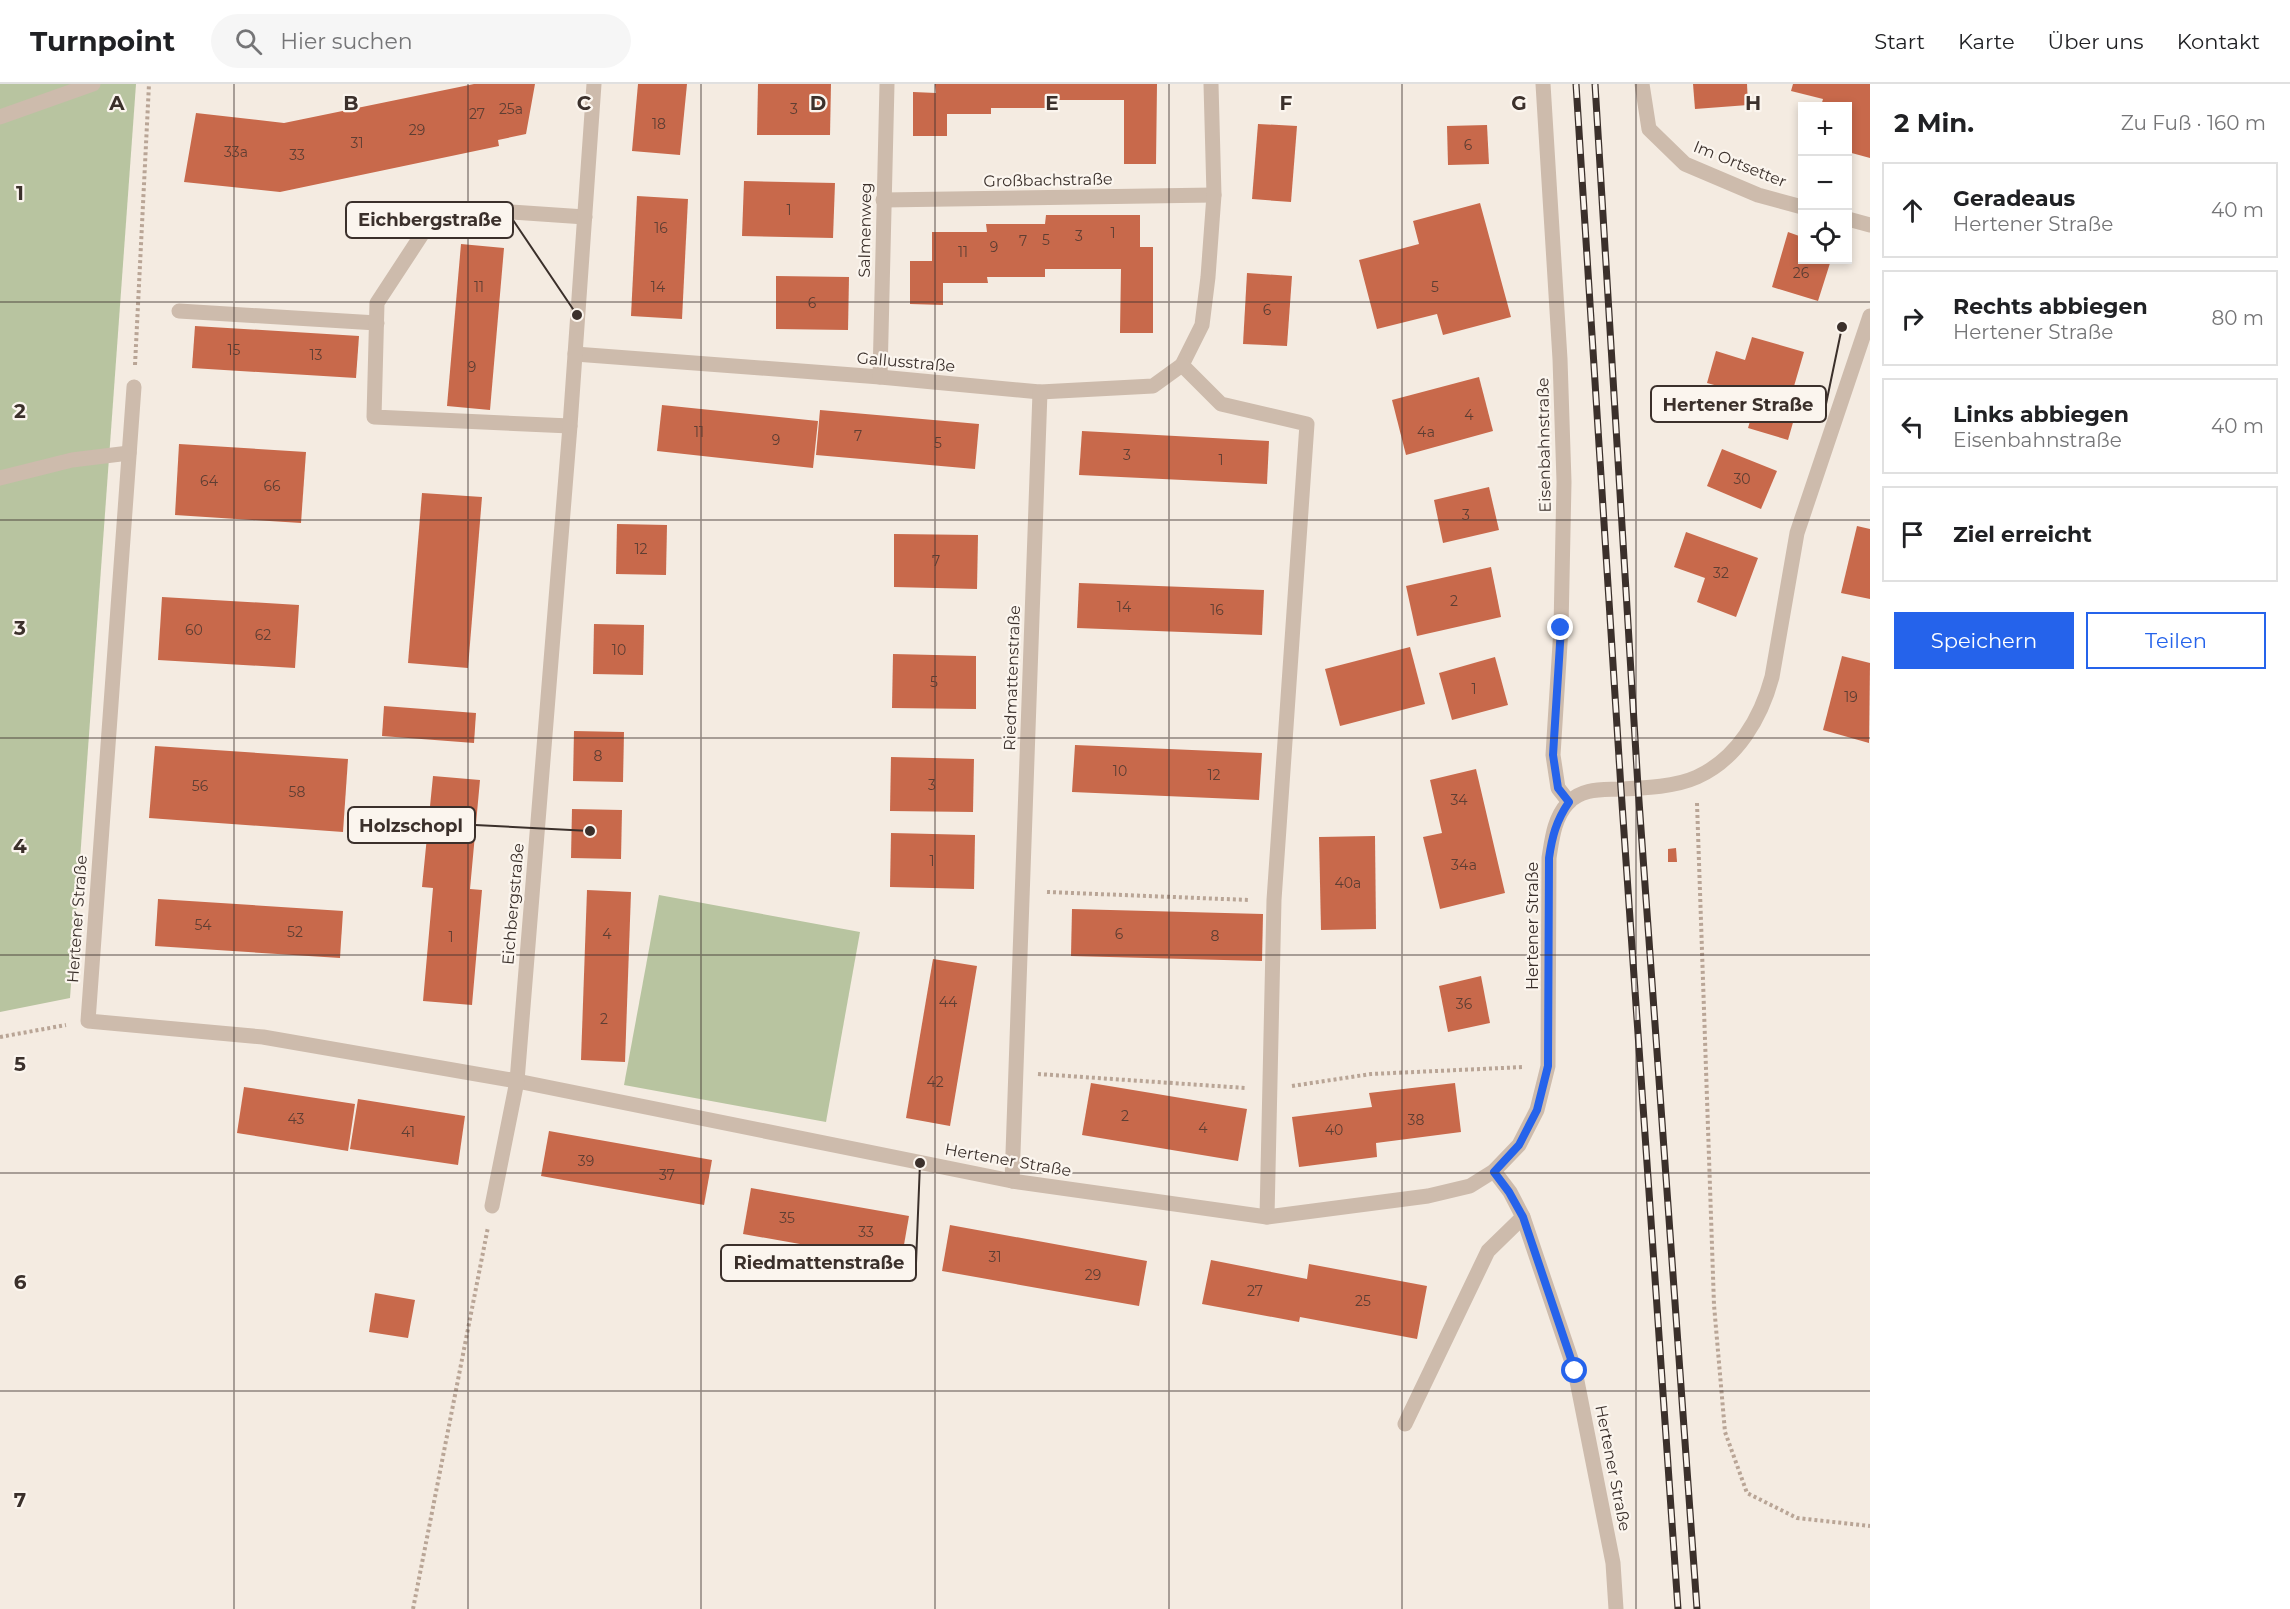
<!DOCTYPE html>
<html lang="de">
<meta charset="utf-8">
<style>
:root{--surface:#fff;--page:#f6f6f6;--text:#202124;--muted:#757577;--line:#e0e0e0;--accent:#2563eb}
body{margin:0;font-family:Montserrat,sans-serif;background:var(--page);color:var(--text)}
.controls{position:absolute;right:18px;top:18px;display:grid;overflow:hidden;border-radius:0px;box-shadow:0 3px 9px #0003}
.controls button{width:54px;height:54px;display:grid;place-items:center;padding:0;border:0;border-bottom:2px solid var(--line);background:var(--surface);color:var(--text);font:30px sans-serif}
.stop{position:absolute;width:18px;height:18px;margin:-14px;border:4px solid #2563eb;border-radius:50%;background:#fff}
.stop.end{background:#2563eb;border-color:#fff;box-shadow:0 2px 6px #0008}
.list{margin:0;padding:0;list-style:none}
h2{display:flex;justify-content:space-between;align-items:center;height:78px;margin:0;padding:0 24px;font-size:26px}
h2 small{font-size:20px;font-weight:400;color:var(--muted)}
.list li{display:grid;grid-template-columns:39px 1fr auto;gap:18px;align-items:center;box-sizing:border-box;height:96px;margin:0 12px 12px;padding:0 12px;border:2px solid var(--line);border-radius:0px}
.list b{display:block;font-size:22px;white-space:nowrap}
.list p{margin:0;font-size:20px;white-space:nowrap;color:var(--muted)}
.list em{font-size:20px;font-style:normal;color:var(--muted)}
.actions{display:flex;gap:12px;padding:18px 24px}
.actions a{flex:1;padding:14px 0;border:2px solid var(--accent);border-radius:0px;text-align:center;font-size:21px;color:var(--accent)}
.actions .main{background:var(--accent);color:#fff}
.icon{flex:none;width:33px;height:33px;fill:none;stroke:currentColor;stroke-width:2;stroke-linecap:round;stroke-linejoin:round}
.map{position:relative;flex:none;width:1870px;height:1525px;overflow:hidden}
header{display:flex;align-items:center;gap:36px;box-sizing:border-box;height:84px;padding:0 30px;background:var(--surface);border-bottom:2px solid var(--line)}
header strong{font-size:28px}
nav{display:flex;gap:33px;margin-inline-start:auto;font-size:21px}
.search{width:420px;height:54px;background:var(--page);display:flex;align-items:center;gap:15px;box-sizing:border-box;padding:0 21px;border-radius:33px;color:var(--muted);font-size:22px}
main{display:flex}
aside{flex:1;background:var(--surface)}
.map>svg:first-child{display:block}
.green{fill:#b8c4a0}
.building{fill:#c8694b}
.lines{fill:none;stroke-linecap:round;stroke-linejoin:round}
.path{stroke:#b9a596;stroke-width:4;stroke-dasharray:3 3;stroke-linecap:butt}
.minor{stroke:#cdbbac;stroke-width:15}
.rail-casing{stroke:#3b302b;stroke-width:7}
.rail{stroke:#fbf5ee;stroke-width:4.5;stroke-dasharray:14;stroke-linecap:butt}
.route{stroke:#2563eb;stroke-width:8}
.grid{fill:none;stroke:#3b302b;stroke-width:1.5;stroke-opacity:0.55}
.labels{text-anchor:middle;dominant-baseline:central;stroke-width:4.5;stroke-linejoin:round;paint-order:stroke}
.number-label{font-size:14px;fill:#5e3e33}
.street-label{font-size:16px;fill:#3b302b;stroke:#fbf5ee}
.grid-label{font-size:20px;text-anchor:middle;font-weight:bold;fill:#3b302b;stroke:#fbf5ee;stroke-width:4.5;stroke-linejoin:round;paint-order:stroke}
.leader{fill:none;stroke:#3b302b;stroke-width:2}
.callout-dot{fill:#3b302b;stroke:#fbf5ee;stroke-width:2}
.callout{fill:#fbf5ee;stroke:#3b302b;stroke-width:2}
.callout-label{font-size:18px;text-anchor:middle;font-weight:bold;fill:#3b302b}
</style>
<header>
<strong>Turnpoint</strong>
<div class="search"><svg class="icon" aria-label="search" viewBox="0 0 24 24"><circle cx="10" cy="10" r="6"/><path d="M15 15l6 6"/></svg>Hier suchen</div>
<nav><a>Start</a><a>Karte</a><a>Über uns</a><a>Kontakt</a></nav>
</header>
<main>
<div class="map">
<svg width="1870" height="1525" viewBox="0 0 1870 1525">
<rect width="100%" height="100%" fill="#f4ebe1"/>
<g class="green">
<path d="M 0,0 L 136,0 L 70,914 L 0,928 Z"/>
<path d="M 659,811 L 860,848 L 826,1038 L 624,1001 Z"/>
</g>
<g class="building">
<path d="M 474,0 L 535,0 L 526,50 L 498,56 L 499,62 L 280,108 L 184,98 L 196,29 L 284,39 Z"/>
<path d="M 638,0 L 687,0 L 680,71 L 632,67 Z"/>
<path d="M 758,0 L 831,0 L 830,51 L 757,51 Z"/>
<path d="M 935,0 L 1157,0 L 1156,80 L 1124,80 L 1124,16 L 1049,16 L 1049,24 L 991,24 L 991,30 L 947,30 L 947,52 L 913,52 L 913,8 L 936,9 Z"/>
<path d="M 1693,0 L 1747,0 L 1748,21 L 1695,25 Z"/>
<path d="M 1793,0 L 1870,0 L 1870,74 L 1848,68 L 1848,22 L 1821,22 L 1823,15 L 1791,7 Z"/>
<path d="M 1258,40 L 1297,42 L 1291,118 L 1252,115 Z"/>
<path d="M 1487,41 L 1489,80 L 1448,81 L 1447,42 Z"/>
<path d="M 744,97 L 835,99 L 833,154 L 742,152 Z"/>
<path d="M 637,112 L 688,115 L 682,235 L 631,232 Z"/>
<path d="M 1480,119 L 1511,233 L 1443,251 L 1437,230 L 1377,245 L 1359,176 L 1419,160 L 1413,137 Z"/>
<path d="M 1046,131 L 1140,131 L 1140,163 L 1153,163 L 1153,249 L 1120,249 L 1121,185 L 1045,185 L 1045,193 L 987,193 L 988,199 L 943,199 L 943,221 L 910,220 L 910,177 L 932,177 L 932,148 L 987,148 L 986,140 L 1045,140 Z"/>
<path d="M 1788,148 L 1802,153 L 1802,176 L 1831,176 L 1818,217 L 1772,203 Z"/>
<path d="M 461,160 L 504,164 L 490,326 L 447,322 Z"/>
<path d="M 1247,189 L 1292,192 L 1287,262 L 1243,260 Z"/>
<path d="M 776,192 L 849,193 L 848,246 L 776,245 Z"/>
<path d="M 195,242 L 359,252 L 356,294 L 192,284 Z"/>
<path d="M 1752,253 L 1804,268 L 1785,333 L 1794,335 L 1788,356 L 1748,344 L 1754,324 L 1733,317 L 1736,307 L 1707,299 L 1716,267 L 1745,276 Z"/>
<path d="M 1479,293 L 1493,347 L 1406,371 L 1392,316 Z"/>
<path d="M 662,321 L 818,337 L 813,384 L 657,367 Z"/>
<path d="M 820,326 L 979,340 L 975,385 L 816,371 Z"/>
<path d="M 1082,347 L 1269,357 L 1267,400 L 1079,391 Z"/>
<path d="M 179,360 L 306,368 L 301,439 L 175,431 Z"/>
<path d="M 1722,365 L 1777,387 L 1761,425 L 1707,402 Z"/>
<path d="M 1489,403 L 1499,446 L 1443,459 L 1434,416 Z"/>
<path d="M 422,409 L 482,413 L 468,584 L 408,579 Z"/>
<path d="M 617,440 L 667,441 L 666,491 L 616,490 Z"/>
<path d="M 1857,442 L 1870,445 L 1870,515 L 1841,509 Z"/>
<path d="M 1686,448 L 1758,474 L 1736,533 L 1697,518 L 1705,494 L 1674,483 Z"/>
<path d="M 894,450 L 978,451 L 977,505 L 894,503 Z"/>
<path d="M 1491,483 L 1501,533 L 1417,552 L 1406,502 Z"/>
<path d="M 1079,499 L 1264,506 L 1262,551 L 1077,544 Z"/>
<path d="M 162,513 L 299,521 L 295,584 L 158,576 Z"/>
<path d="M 594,540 L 644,541 L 643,591 L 593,590 Z"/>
<path d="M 1410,563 L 1425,620 L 1340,642 L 1325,585 Z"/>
<path d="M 893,570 L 976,572 L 976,625 L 892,624 Z"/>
<path d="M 1842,572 L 1870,579 L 1869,659 L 1823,646 Z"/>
<path d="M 1495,573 L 1508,621 L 1452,636 L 1439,589 Z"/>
<path d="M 384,622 L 476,629 L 474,659 L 382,652 Z"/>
<path d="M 574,647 L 624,648 L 623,698 L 573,697 Z"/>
<path d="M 1075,661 L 1262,669 L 1259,716 L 1072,708 Z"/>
<path d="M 155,662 L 348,675 L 343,748 L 149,734 Z"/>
<path d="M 891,673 L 974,675 L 973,728 L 890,727 Z"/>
<path d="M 1476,685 L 1505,809 L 1440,825 L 1423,753 L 1442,749 L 1430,696 Z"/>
<path d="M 433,692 L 480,696 L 470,805 L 482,806 L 472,921 L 423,917 L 433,804 L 422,803 Z"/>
<path d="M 572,725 L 622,726 L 621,775 L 571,774 Z"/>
<path d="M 891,749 L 975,751 L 974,805 L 890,803 Z"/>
<path d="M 1375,752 L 1376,845 L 1321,846 L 1319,753 Z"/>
<path d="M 1676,764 L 1677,778 L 1668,778 L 1668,765 Z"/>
<path d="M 587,806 L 631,808 L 625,978 L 581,976 Z"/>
<path d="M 158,815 L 343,827 L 340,874 L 155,862 Z"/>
<path d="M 1072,825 L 1263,830 L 1262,877 L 1071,872 Z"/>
<path d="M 933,875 L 977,882 L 950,1042 L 906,1034 Z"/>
<path d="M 1481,892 L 1490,939 L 1448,948 L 1439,902 Z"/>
<path d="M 1091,999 L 1247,1025 L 1238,1077 L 1082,1051 Z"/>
<path d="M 1455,999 L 1461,1048 L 1376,1059 L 1377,1073 L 1299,1083 L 1292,1033 L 1372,1023 L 1369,1009 Z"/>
<path d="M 244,1003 L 355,1020 L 348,1067 L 237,1049 Z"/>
<path d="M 358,1015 L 465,1032 L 458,1081 L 350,1065 Z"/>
<path d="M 549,1047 L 712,1076 L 704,1121 L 541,1092 Z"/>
<path d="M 751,1104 L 909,1132 L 901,1178 L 743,1150 Z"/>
<path d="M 950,1141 L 1147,1177 L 1139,1222 L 942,1187 Z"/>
<path d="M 1211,1176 L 1307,1195 L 1309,1180 L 1427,1202 L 1417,1255 L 1300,1233 L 1299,1238 L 1202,1220 Z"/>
<path d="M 375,1209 L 415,1216 L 408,1254 L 369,1248 Z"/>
</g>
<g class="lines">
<g class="path">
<path d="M 135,281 L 149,0"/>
<path d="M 1697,719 L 1714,1221 L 1725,1348 L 1747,1409 L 1797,1434 L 1870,1442"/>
<path d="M 1047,808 L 1249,816"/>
<path d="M 0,953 L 66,941"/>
<path d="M 1038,990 L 1246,1004"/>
<path d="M 1292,1002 L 1371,990 L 1524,983"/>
<path d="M 413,1525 L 488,1143"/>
</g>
<g class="minor">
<path d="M 1543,0 L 1560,275 L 1564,398 L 1561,544 L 1553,671 L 1558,704 L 1569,718"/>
<path d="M 1642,0 L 1649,45 L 1685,80 L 1758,111 L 1802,123"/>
<path d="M 0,33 L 93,0"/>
<path d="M 883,116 L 1214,111"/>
<path d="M 1848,135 L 1870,141"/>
<path d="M 179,227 L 377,239"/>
<path d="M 575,270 L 880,293 L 1040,308 L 1153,302 L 1182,281 L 1202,241 L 1208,193 L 1214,111 L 1211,0"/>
<path d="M 1182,281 L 1221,320 L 1307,340 L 1274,816 L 1267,1133"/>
<path d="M 880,293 L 887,0"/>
<path d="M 134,303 L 88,937 L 263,953 L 517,997 L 1012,1097 L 1267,1133 L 1428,1112 L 1470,1102 L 1494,1087 L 1519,1061 L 1537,1026 L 1548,982 L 1549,774 C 1552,755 1554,734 1568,719 C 1582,704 1602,706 1620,705 C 1644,704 1675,703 1697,693 C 1737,675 1761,634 1772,593 L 1797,449 L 1870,232"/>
<path d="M 570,342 L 374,333 L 377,219 L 432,135 L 470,125 L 585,133"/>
<path d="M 0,394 L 72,376 L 129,369"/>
<path d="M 1494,1087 L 1510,1108 L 1523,1133 L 1575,1287 L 1613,1479 L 1616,1525"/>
<path d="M 1012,1097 L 1040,308"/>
<path d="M 492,1122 L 517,997 L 570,342 L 594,0"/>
<path d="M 1405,1340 L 1488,1167 L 1523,1133"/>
</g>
<defs>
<g id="rail">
<path d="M 1576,0 L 1621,705 L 1678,1525"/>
<path d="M 1595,0 L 1638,703 L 1697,1525"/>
</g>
</defs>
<use href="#rail" class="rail-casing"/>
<use href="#rail" class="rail"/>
</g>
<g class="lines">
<path class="route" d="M 1561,544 L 1553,671 L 1558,704 L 1569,718 C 1556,737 1552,753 1549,774 L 1548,982 L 1537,1026 L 1519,1061 L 1494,1088 L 1509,1108 L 1523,1133 L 1575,1287"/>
</g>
<path class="grid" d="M 234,0 L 234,1525M 468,0 L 468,1525M 701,0 L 701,1525M 935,0 L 935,1525M 1169,0 L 1169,1525M 1402,0 L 1402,1525M 1636,0 L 1636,1525M 0,218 L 1870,218M 0,436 L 1870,436M 0,654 L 1870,654M 0,871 L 1870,871M 0,1089 L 1870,1089M 0,1307 L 1870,1307"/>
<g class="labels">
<g class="number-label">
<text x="511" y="25">25a</text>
<text x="794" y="25">3</text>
<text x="477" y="30">27</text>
<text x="659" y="40">18</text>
<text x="417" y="46">29</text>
<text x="357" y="59">31</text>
<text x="1468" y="61">6</text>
<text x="236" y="68">33a</text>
<text x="297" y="71">33</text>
<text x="789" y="126">1</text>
<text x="661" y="144">16</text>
<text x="1113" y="149">1</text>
<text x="1079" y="152">3</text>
<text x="1046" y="156">5</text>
<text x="1023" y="157">7</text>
<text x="994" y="163">9</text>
<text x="963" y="168">11</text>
<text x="1801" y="189">26</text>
<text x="479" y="203">11</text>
<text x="658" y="203">14</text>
<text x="1435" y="203">5</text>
<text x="812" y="219">6</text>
<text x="1267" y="226">6</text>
<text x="234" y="266">15</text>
<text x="316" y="271">13</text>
<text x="472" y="283">9</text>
<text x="1469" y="331">4</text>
<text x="699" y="348">11</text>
<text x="1426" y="348">4a</text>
<text x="858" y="352">7</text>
<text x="776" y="356">9</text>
<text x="938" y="359">5</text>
<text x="1127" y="371">3</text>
<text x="1221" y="376">1</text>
<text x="1742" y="395">30</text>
<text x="209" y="397">64</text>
<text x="272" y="402">66</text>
<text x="1466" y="431">3</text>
<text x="641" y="465">12</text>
<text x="936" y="477">7</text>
<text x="1721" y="489">32</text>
<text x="1454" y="517">2</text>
<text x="1124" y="523">14</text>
<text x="1217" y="526">16</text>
<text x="194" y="546">60</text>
<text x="263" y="551">62</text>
<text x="619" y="566">10</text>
<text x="934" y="598">5</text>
<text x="1474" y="605">1</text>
<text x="1851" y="613">19</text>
<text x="598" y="672">8</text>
<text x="1120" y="687">10</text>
<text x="1214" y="691">12</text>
<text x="932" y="701">3</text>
<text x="200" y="702">56</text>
<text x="297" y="708">58</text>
<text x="1459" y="716">34</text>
<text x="932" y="777">1</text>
<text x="1464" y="781">34a</text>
<text x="1348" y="799">40a</text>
<text x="203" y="841">54</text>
<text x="295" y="848">52</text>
<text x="607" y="850">4</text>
<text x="1119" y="850">6</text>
<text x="1215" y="852">8</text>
<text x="451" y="853">1</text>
<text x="948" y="918">44</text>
<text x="1464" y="920">36</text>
<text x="604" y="935">2</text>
<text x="935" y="998">42</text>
<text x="1125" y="1032">2</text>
<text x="296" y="1035">43</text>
<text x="1416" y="1036">38</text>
<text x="1203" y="1044">4</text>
<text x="1334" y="1046">40</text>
<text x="408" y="1048">41</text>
<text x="586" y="1077">39</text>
<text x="667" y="1091">37</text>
<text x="787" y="1134">35</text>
<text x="866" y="1148">33</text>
<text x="995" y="1173">31</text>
<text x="1093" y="1191">29</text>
<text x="1255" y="1207">27</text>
<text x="1363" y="1217">25</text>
</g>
<g class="street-label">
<text transform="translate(1740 80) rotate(22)">Im Ortsetter</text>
<text transform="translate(1048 96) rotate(-1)">Großbachstraße</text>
<text transform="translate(865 146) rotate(-89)">Salmenweg</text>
<text transform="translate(906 278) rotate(5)">Gallusstraße</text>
<text transform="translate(1544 361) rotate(-91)">Eisenbahnstraße</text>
<text transform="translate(1012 594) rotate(-88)">Riedmattenstraße</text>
<text transform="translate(513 820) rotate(-85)">Eichbergstraße</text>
<text transform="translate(77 835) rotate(-86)">Hertener Straße</text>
<text transform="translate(1532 842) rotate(-90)">Hertener Straße</text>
<text transform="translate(1008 1076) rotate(10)">Hertener Straße</text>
<text transform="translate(1613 1384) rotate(79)">Hertener Straße</text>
</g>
</g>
<g class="grid-label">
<text x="117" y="26">A</text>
<text x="351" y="26">B</text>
<text x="584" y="26">C</text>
<text x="818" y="26">D</text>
<text x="1052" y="26">E</text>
<text x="1286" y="26">F</text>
<text x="1519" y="26">G</text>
<text x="1753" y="26">H</text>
<text x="20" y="116">1</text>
<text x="20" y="334">2</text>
<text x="20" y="551">3</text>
<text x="20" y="769">4</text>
<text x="20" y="987">5</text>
<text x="20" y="1205">6</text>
<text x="20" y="1423">7</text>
</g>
<path class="leader" d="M577 231L513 136M1842 243L1826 320M590 747L475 741M920 1079L916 1179"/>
<g class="callout-dot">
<circle cx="577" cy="231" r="6"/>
<circle cx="1842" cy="243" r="6"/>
<circle cx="590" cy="747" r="6"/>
<circle cx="920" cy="1079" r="6"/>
</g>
<g class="callout">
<rect x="346" y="118" width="167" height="36" rx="6"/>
<rect x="1651" y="302" width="175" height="36" rx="6"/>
<rect x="348" y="723" width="127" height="36" rx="6"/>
<rect x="721" y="1161" width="195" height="36" rx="6"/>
</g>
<g class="callout-label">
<text x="430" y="142">Eichbergstraße</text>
<text x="1738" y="327">Hertener Straße</text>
<text x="411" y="748">Holzschopl</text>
<text x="819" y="1185">Riedmattenstraße</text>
</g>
</svg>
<div class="controls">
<button>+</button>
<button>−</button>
<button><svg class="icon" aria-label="locate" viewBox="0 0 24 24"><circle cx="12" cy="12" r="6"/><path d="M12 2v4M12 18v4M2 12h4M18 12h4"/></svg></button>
</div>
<div class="stop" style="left:1575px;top:1287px"></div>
<div class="stop end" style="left:1561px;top:544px"></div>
</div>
<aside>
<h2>2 Min.<small>Zu Fuß · 160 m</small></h2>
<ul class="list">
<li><svg class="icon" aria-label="ahead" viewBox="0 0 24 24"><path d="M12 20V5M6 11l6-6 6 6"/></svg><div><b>Geradeaus</b><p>Hertener Straße</p></div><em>40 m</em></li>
<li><svg class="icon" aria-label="right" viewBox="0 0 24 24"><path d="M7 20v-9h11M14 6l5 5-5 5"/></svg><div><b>Rechts abbiegen</b><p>Hertener Straße</p></div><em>80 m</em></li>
<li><svg class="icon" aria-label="left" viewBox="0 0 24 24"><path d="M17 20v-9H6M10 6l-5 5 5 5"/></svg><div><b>Links abbiegen</b><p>Eisenbahnstraße</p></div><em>40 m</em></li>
<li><svg class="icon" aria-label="arrive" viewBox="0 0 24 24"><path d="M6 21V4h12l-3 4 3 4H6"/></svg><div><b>Ziel erreicht</b></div></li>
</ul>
<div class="actions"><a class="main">Speichern</a><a>Teilen</a></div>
</aside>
</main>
